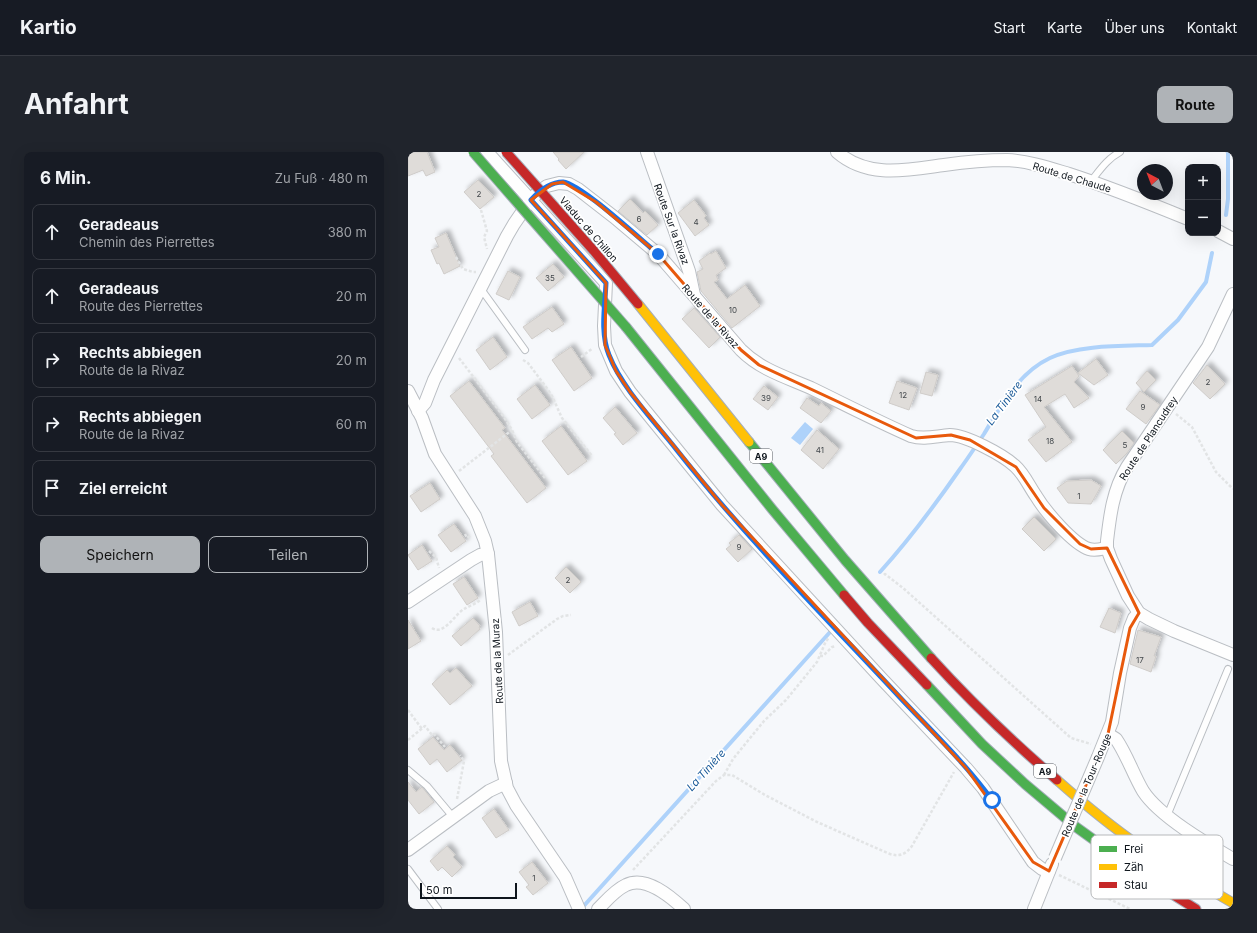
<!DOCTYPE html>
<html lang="de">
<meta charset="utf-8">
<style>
:root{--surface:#171b24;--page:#20242c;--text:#f1f3f6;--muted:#9ea1a6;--line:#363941;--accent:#afb3b7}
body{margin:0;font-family:Inter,sans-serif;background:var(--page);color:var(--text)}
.controls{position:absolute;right:12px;top:12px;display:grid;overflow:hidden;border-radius:8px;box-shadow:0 4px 16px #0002}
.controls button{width:36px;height:36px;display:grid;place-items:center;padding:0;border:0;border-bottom:1px solid var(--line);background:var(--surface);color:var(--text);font:20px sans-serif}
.compass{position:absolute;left:729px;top:12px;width:36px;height:36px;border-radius:50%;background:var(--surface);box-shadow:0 4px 16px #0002;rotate:318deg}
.scale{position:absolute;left:12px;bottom:10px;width:97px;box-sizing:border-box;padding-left:4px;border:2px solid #0e151c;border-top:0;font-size:11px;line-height:14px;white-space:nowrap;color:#0e151c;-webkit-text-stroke:3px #fff;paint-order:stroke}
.stop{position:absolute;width:12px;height:12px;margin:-9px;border:3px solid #1a73e8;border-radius:50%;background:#fff}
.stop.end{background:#1a73e8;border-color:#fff;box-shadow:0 1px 4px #0008}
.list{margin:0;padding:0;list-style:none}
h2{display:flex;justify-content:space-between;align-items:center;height:52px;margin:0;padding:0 16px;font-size:17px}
h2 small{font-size:13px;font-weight:400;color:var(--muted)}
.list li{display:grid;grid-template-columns:26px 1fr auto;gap:12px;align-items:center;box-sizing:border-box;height:56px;margin:0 8px 8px;padding:0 8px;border:1px solid var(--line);border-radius:8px}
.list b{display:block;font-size:15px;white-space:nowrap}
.list p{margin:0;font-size:13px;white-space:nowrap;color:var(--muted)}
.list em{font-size:13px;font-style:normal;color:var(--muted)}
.actions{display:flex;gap:8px;padding:12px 16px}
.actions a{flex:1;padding:9px 0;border:1px solid var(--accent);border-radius:8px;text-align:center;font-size:14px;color:var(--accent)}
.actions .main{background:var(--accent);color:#111}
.icon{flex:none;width:22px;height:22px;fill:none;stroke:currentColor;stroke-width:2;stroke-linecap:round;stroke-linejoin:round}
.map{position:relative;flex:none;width:825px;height:757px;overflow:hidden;border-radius:8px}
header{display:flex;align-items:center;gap:24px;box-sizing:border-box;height:56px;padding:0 20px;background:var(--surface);border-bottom:1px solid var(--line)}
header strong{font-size:19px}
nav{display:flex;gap:22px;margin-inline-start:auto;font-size:14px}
.intro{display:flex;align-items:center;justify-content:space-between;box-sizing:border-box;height:96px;padding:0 24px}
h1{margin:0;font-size:28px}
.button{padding:10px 18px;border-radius:8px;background:var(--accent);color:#111;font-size:14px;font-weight:700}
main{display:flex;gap:24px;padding:0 24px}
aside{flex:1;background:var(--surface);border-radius:8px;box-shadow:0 4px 16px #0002}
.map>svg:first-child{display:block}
.water{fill:#aed2fa}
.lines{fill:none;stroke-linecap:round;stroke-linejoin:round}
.stream{stroke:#aed2fa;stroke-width:4}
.building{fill:#dfdcd9;stroke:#cfccc9;filter:url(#shadow)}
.lane-casing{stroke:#babec3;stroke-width:8}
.street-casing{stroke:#babec3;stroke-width:14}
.fast-casing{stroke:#a5aeba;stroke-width:11}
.slow-casing{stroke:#a5aeba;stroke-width:11}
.jam-casing{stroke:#a5aeba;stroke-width:11}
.path{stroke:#e2e4e5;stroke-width:2.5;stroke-dasharray:3 2;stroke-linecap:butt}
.lane{stroke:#fefefe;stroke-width:6}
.street{stroke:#fefefe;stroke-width:12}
.fast{stroke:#4caf50;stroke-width:9}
.slow{stroke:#ffc107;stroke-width:9}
.jam{stroke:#c62828;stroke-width:9}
.street-bridge-casing{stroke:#babec3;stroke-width:14;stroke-linecap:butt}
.fast-bridge-casing{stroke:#a5aeba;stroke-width:11;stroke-linecap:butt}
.jam-bridge-casing{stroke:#a5aeba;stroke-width:11;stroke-linecap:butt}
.street-bridge{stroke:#fefefe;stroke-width:12}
.fast-bridge{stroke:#4caf50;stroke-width:9}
.jam-bridge{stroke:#c62828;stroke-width:9}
.route{stroke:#1a73e8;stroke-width:5}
.marked{fill:none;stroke:#e8590c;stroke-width:3;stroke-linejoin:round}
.labels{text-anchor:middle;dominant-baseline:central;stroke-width:3.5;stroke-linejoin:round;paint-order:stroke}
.number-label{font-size:8px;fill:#42474b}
.shield{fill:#fff;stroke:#565b60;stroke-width:1}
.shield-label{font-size:9px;font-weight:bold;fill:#0e151c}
.street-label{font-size:10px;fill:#0e151c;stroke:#fff}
.water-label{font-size:11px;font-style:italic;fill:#185998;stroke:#fff}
.key{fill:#fff;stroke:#b7b9bb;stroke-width:1}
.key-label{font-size:11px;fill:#0e151c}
</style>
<header>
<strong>Kartio</strong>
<nav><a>Start</a><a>Karte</a><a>Über uns</a><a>Kontakt</a></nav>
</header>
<div class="intro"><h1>Anfahrt</h1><a class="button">Route</a></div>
<main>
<aside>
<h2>6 Min.<small>Zu Fuß · 480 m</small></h2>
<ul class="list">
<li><svg class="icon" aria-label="ahead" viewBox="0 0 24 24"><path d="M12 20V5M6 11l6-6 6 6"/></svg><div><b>Geradeaus</b><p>Chemin des Pierrettes</p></div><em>380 m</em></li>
<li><svg class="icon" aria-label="ahead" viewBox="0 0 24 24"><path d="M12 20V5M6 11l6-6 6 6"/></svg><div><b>Geradeaus</b><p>Route des Pierrettes</p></div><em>20 m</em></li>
<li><svg class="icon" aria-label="right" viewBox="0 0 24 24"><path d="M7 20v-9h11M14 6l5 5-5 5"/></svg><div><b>Rechts abbiegen</b><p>Route de la Rivaz</p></div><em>20 m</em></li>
<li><svg class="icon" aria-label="right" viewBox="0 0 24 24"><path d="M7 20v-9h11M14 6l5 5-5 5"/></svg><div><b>Rechts abbiegen</b><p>Route de la Rivaz</p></div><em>60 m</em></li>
<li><svg class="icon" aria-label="arrive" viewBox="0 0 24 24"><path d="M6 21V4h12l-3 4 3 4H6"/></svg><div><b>Ziel erreicht</b></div></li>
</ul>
<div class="actions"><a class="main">Speichern</a><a>Teilen</a></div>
</aside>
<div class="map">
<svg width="825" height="757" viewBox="0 0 825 757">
<defs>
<filter id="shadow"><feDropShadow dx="3.5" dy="-3.5" stdDeviation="2" flood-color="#0004"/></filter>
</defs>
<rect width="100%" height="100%" fill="#f6f8fb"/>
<path class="water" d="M 397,270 L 405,277 L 392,293 L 383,286 Z"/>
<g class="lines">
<g class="stream">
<path d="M 818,63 L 820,47 L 820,0"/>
<path d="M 472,420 C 501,388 527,353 552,317 C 560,306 568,294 576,282 C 593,254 610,221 642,206 C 670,193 714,194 744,193 L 770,168 L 798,130 L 804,101"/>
<path d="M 173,757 L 423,479"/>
</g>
</g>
<g class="building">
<path d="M 0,0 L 19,0 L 27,20 L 18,24 L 15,18 L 0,24 Z"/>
<path d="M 145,0 L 176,0 L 158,17 L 150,8 L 151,7 Z"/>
<path d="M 70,28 L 86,45 L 72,57 L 56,40 Z"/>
<path d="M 222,47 L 235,61 L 237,59 L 250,73 L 239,83 L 210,59 Z"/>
<path d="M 286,48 L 296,61 L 298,64 L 296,66 L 301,73 L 287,84 L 270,61 Z"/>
<path d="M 38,81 L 52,114 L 36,122 L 31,111 L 29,112 L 23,98 L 31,95 L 27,86 Z"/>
<path d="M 308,99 L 318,116 L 308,123 L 310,128 L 306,130 L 319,147 L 337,133 L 352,154 L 324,176 L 293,139 L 289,120 L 295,117 L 291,109 L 302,101 L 303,102 Z"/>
<path d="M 145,112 L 156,125 L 140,139 L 128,126 Z"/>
<path d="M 100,119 L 112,125 L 101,148 L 88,142 Z"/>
<path d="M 144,155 L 156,172 L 144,180 L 140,176 L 124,187 L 115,175 Z"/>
<path d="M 286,156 L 312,185 L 301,196 L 274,167 Z"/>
<path d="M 85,185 L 99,205 L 82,218 L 68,198 Z"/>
<path d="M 163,195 L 184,226 L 166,239 L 144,208 Z"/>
<path d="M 688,207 L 700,223 L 686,233 L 670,221 Z"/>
<path d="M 799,213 L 817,232 L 802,247 L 785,231 Z"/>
<path d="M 664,214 L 671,224 L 666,230 L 681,246 L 666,256 L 657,242 L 636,255 L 664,290 L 638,310 L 620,288 L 638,275 L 617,243 Z"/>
<path d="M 739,219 L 748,228 L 736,240 L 728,231 Z"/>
<path d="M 518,220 L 530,223 L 524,244 L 512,241 Z"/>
<path d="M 61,229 L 97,276 L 94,278 L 138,336 L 119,351 L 83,304 L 86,302 L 42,244 Z"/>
<path d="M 489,229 L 509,236 L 501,258 L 481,251 Z"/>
<path d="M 127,233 L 142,253 L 124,267 L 109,247 Z"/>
<path d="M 356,234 L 370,245 L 360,258 L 345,247 Z"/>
<path d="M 732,239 L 752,253 L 738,272 L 718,257 Z"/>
<path d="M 399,246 L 411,254 L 413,251 L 423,259 L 413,271 L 392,256 Z"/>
<path d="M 207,255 L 229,281 L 215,293 L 206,282 L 208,281 L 195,266 Z"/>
<path d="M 153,274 L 179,309 L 160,323 L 134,289 Z"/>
<path d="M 409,278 L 431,297 L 415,317 L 393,298 Z"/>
<path d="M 714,279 L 726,291 L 719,301 L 708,312 L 695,298 Z"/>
<path d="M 683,328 L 693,334 L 683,352 L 660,351 L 649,336 L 659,329 Z"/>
<path d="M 22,331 L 32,347 L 13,360 L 2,344 Z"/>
<path d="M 626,365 L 648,387 L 636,399 L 614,377 Z"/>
<path d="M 46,372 L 58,389 L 43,400 L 30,383 Z"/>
<path d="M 331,383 L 344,397 L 330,410 L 318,397 L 323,393 L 321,391 Z"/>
<path d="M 14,393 L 24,409 L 10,418 L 0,403 Z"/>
<path d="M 158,415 L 173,430 L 162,441 L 147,426 Z"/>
<path d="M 56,425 L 70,446 L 59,453 L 45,432 Z"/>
<path d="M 122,450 L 130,464 L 111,474 L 104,460 Z"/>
<path d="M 701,456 L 713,461 L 707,481 L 692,475 Z"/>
<path d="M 65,466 L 72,474 L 71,475 L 72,477 L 53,494 L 44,484 Z"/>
<path d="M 0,468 L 13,489 L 0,497 Z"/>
<path d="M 730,478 L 753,485 L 746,504 L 748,504 L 743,520 L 722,512 Z"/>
<path d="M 48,516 L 64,534 L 42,553 L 24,532 L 39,518 L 42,521 Z"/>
<path d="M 25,585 L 36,598 L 42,593 L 54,608 L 39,620 L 29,607 L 22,613 L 10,597 Z"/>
<path d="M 0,630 L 8,640 L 14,635 L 26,650 L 11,662 L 0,648 Z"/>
<path d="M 86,657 L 101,678 L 88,686 L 74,666 Z"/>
<path d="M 39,694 L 47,703 L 45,705 L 54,715 L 44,725 L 34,715 L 30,719 L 22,709 Z"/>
<path d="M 124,710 L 140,731 L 125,743 L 118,735 L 121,733 L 111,720 Z"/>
</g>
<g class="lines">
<defs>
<g id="lane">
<path d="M 683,29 C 692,18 699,7 712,0"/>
<path d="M 73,137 L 117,198"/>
<path d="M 0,618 L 19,634 L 45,665"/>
<path d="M 759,664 L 820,517"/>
<path d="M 0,717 L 30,757"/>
</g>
<g id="street">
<path d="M 79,0 L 198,131 L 196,174 L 197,193 L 208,219 L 222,240 L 314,353 L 473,526 L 558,616 L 575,636 L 625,710 L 634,717 L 641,719"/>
<path d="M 239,0 L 281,119 L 286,143"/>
<path d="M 429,0 C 460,27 499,18 536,13 C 557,10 578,8 599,8 C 620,9 641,16 661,22 C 701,35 741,51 780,67"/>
<path d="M 810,79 L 825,87"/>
<path d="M 825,142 L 800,195 L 719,315 C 705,338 702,363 699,389 L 699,396 L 703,407 L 720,444 L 731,461 L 741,467 L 766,479 L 825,503"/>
<path d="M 0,239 L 14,266 L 27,302 L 67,364 L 77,389 L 80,402 L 88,480 L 93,609 L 99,636 L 108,653 L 157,725 L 171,757"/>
<path d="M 10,259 L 17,251 L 26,228 L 99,84 L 106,72 L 119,53 L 130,40 L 139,34 L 151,31 L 161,32 L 170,37 L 206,65 L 250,102 L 333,198 C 353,218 378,225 403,236 C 436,252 469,269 503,284 C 516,288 528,284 542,283 C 558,283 595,303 607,314 C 616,322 621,334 628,344 C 637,359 665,392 681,397 C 687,399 693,397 699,396"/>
<path d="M 0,450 L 63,408 L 72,403 L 80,402"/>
<path d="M 700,582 L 708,587 C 719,603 725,622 735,639 C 751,664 799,692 825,707"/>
<path d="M 690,605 L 704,570 L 712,521 L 722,476 L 726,466 L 731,461"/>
<path d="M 0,698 L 70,647 L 81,639 L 98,631"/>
<path d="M 190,757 C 198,749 207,738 218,733 C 238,723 263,745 276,757"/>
<path d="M 626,757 L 644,712"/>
</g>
<g id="fast">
<path d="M 218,175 L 364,357 L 436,443"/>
<path d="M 341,290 L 437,408 L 523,506"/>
<path d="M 519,533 L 574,592 L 617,632 L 668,675 L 743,729"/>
</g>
<g id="slow">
<path d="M 230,152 L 341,290"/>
<path d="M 649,628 C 676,652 704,675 733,695 C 763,715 794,733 825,751"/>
</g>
<g id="jam">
<path d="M 436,443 L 460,471 L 519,533"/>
<path d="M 523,506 C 562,549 605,590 649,628"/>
<path d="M 743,729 L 788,757"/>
</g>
</defs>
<use href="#lane" class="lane-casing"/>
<use href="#street" class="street-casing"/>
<use href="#fast" class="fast-casing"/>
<use href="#slow" class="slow-casing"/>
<use href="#jam" class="jam-casing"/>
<g class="path">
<path d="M 73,58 L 79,79 L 76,85 L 79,97"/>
<path d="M 48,105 L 55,117 L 65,120 L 68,120"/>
<path d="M 173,205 L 185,196"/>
<path d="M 51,206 L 96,265 L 104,278 L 109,290 L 137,326"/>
<path d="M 115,208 L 120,211 L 138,235 L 144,244 L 154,266 L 184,304"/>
<path d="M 768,262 L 784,275 L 808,320 L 825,337"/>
<path d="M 51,319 L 104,278"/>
<path d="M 57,382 L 59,386 L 62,384"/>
<path d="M 21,399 L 28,405 L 31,416"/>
<path d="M 476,423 L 477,422 L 495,436 L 663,586 L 683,592"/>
<path d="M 24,476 C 36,484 47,462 56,457 C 61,454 68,452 72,448"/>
<path d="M 100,503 L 149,467 L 155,464 L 163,463"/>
<path d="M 412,504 L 415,504 L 424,495 L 428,494"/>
<path d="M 0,558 L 14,577"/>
<path d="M 0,588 L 17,574 L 24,583 L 26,582 L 37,595"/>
<path d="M 316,623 L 325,607 L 356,569 L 378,548 L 409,510 L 418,489 L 421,486"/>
<path d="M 49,647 L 56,609 L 52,603"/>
<path d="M 225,718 L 308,629 L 316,623 L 324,623 L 357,643 L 409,670 L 482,702 C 492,705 498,702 504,694 L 546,620"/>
<path d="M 651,723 L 722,757"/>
</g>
<use href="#lane" class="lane"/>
<use href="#street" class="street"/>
<use href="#fast" class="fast"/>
<use href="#slow" class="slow"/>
<use href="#jam" class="jam"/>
<defs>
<path id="street-bridge" d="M 647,706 L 690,605"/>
<path id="fast-bridge" d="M 65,0 L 218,175"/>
<path id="jam-bridge" d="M 98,0 L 186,99 L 230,152"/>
</defs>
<use href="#street-bridge" class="street-bridge-casing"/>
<use href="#fast-bridge" class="fast-bridge-casing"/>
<use href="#jam-bridge" class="jam-bridge-casing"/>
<use href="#street-bridge" class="street-bridge"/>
<use href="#fast-bridge" class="fast-bridge"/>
<use href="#jam-bridge" class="jam-bridge"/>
</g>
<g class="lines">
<path class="route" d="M 250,102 C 233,88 173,32 155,30 C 141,30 131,39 123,48 L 198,131 C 197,154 192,181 201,203 C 214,236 246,269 268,297 C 335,382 412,460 486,539 C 519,575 555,608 584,648"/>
</g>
<path class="marked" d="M 155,30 L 188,50 L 250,102 L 333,198 L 351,213 L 508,286 L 543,283 L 562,288 L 608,315 L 636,356 L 672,392 L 683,397 L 699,396 L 731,461 L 722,476 L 700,582 L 641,719 L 625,710 L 558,616 L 314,353 L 222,240 L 208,219 L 197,193 L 198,131 L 123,48 L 144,32 Z"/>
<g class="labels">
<g class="number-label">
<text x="71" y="42">2</text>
<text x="231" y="67">6</text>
<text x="288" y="70">4</text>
<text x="142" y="126">35</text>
<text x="325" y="158">10</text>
<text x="800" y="230">2</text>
<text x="495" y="243">12</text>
<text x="358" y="246">39</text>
<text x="630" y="247">14</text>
<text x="735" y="255">9</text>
<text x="642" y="289">18</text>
<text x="717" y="293">5</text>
<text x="412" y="298">41</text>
<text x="671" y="344">1</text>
<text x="331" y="395">9</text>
<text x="160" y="428">2</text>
<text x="732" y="508">17</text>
<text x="126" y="726">1</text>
</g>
<g class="shield">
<rect x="342" y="297" width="22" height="14" rx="3"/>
<rect x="626" y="612" width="22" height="14" rx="3"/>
</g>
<g class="shield-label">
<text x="353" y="304">A9</text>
<text x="637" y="619">A9</text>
</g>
<g class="street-label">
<text transform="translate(664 25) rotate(17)">Route de Chaude</text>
<text transform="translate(264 72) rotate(70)">Route Sur la Rivaz</text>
<text transform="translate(181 77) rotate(49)">Viaduc de Chillon</text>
<text transform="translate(303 164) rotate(49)">Route de la Rivaz</text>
<text transform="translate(740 286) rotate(-57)">Route de Plancudrey</text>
<text transform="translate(89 509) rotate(-93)">Route de la Muraz</text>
<text transform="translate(678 633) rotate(-67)">Route de la Tour-Rouge</text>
</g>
<g class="water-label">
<text transform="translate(596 251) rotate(-53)">La Tinière</text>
<text transform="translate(298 618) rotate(-48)">La Tinière</text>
</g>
</g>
<rect x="683" y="683" width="132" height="64" rx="6" class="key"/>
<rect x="691" y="694" width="18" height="6" fill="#4caf50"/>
<rect x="691" y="712" width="18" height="6" fill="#ffc107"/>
<rect x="691" y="730" width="18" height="6" fill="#c62828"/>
<g class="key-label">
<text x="716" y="701">Frei</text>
<text x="716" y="719">Zäh</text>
<text x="716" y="737">Stau</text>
</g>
</svg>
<div class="controls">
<button>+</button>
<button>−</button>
</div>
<svg class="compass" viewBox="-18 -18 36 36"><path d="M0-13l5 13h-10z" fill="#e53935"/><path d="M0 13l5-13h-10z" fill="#9ea1a6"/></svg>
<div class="scale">50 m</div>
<div class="stop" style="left:584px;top:648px"></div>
<div class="stop end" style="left:250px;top:102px"></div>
</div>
</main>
